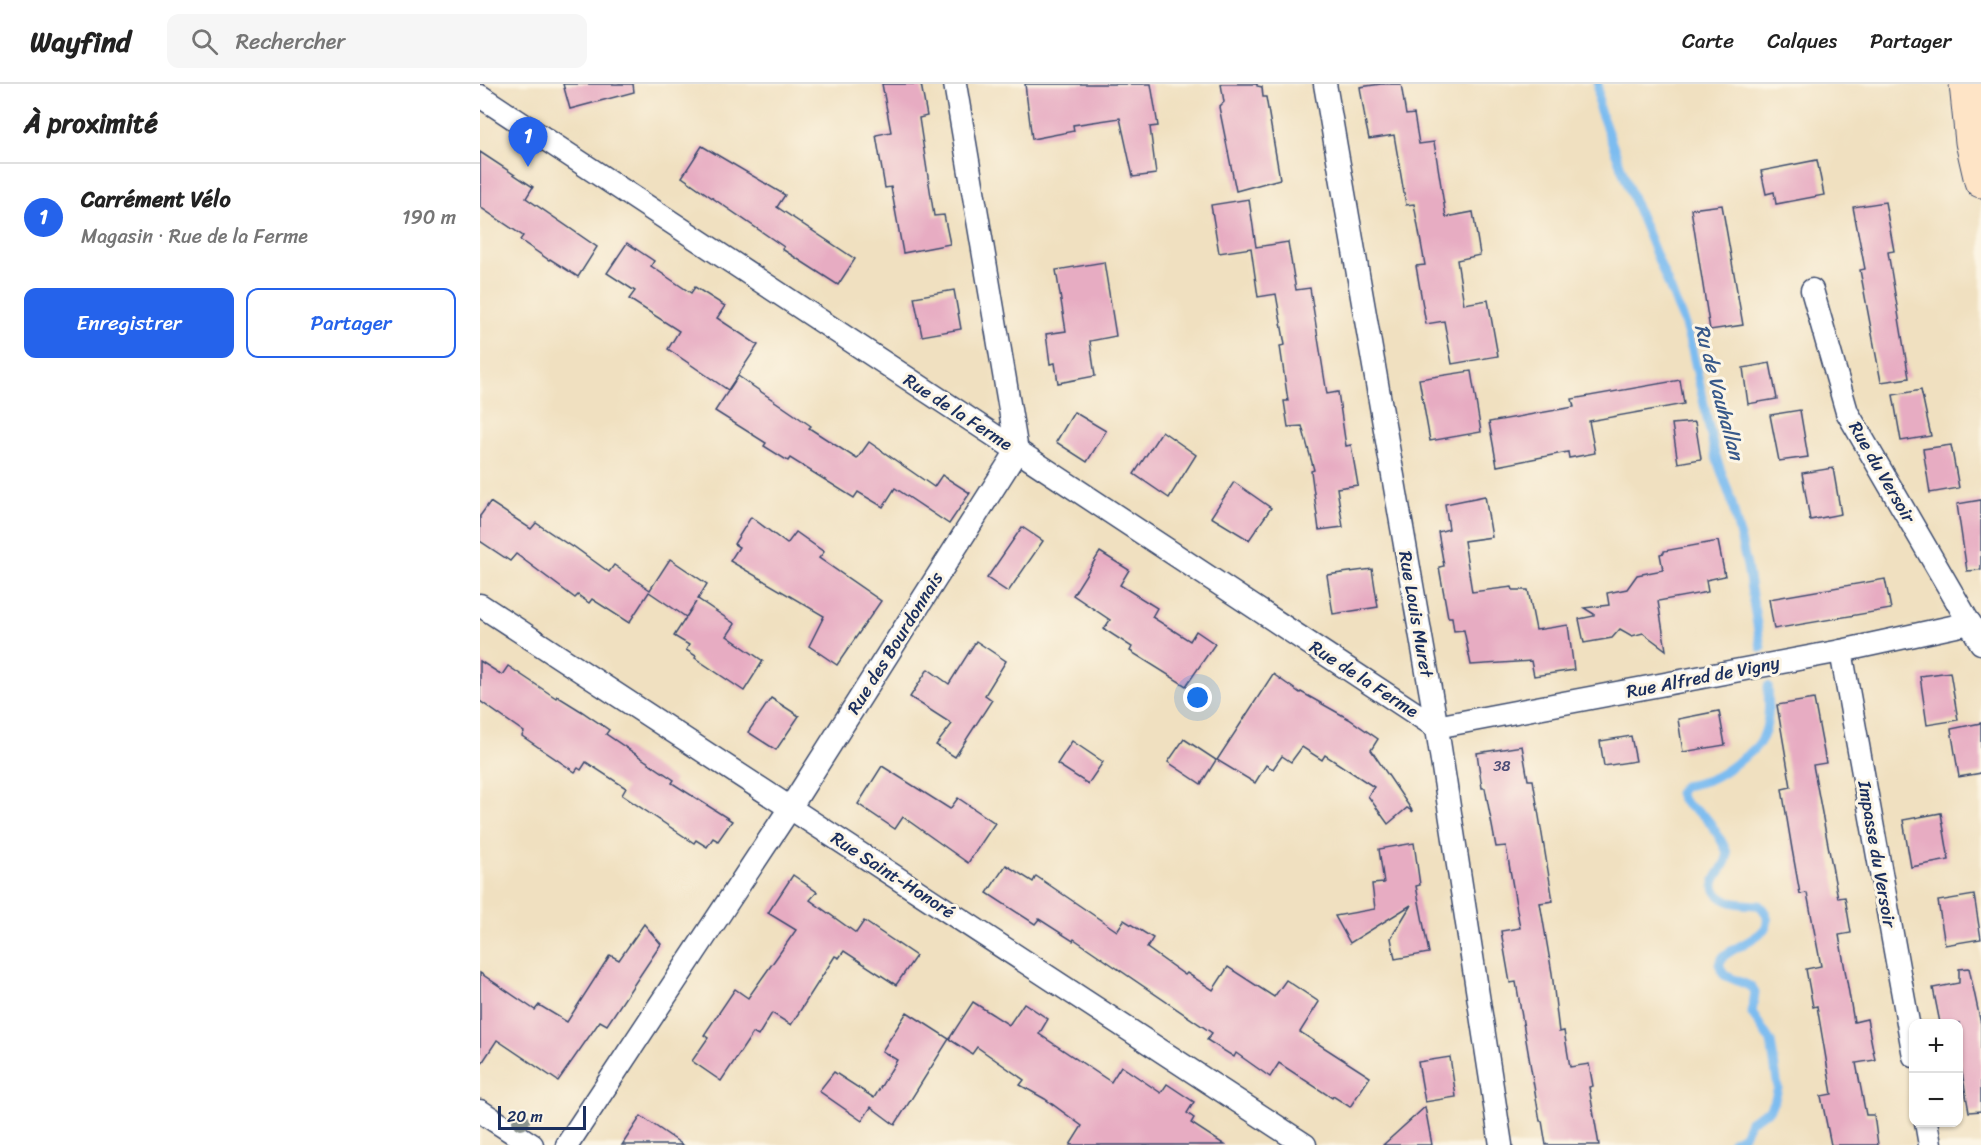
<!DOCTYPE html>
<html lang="fr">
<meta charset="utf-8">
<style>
:root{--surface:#fff;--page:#f6f6f6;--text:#222;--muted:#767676;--line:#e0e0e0;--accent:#2563eb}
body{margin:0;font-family:Sriracha,sans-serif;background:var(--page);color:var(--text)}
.controls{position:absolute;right:18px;bottom:18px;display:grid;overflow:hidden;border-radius:12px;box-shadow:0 2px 4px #0004}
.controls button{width:54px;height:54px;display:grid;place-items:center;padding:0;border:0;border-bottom:2px solid var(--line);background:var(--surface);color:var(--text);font:30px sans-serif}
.scale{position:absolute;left:18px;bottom:15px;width:88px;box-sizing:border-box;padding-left:6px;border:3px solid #1b2f5e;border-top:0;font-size:16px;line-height:21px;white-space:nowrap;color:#1b2f5e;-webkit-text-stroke:4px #fcf5e5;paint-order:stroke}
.you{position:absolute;left:718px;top:614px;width:21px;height:21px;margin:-15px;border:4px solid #fff;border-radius:50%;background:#1a73e8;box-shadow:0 0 0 9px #1a73e833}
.badge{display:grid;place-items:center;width:39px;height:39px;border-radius:50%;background:var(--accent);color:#fff;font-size:20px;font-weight:700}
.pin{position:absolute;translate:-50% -50px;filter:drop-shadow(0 2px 3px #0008)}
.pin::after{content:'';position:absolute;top:32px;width:21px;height:18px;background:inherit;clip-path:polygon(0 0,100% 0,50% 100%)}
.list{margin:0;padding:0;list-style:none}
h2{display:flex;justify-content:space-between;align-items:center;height:78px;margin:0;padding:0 24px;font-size:26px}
h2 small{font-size:20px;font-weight:400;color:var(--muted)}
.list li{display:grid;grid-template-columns:39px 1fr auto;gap:18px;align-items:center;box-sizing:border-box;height:108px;padding:0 24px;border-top:2px solid var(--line)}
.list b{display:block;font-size:22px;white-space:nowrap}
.list p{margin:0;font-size:20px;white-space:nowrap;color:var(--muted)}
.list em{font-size:20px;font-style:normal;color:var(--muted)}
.actions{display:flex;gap:12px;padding:18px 24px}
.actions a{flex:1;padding:14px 0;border:2px solid var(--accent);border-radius:12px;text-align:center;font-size:21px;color:var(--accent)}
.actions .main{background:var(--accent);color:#fff}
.icon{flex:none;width:33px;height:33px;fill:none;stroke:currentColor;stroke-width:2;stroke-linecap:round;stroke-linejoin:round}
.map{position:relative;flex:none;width:1501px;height:1061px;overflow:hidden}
header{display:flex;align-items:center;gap:36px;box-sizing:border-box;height:84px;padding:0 30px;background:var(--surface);border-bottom:2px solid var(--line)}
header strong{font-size:28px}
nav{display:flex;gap:33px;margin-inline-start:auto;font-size:21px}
.search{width:420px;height:54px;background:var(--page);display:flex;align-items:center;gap:15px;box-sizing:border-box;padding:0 21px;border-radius:12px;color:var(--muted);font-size:22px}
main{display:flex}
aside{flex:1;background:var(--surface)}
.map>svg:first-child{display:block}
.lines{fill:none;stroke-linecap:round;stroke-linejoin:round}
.stream{stroke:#7bbcf0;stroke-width:9}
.building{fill:#e7acc2}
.minor-casing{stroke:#3b4a6d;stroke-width:25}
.secondary-casing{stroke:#3b4a6d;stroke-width:35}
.minor{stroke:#fff;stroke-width:22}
.secondary{stroke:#fee4c6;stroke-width:33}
.tree{fill:#8c948e}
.labels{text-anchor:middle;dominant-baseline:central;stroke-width:6;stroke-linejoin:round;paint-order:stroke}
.number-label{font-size:15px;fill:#4e4e77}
.street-label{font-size:18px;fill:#1b2f5e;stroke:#fcf5e5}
.water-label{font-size:20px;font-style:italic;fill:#38598a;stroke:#fcf5e5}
</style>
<header>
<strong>Wayfind</strong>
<div class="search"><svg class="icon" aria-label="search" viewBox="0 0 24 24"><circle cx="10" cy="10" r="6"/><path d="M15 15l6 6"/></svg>Rechercher</div>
<nav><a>Carte</a><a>Calques</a><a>Partager</a></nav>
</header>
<main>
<aside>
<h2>À proximité<small></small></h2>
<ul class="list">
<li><span class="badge">1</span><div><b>Carrément Vélo</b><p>Magasin · Rue de la Ferme</p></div><em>190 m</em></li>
</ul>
<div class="actions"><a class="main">Enregistrer</a><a>Partager</a></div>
</aside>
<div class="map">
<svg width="1501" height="1061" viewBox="0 0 1501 1061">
<rect width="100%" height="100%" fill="#fcf5e5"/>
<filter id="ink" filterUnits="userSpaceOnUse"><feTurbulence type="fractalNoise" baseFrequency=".0167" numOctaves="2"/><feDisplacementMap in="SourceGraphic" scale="12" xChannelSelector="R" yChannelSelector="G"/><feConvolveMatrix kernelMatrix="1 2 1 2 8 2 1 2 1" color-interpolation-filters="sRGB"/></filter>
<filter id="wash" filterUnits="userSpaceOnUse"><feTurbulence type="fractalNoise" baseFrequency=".008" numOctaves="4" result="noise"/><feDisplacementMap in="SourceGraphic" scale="24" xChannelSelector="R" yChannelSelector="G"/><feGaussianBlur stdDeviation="1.35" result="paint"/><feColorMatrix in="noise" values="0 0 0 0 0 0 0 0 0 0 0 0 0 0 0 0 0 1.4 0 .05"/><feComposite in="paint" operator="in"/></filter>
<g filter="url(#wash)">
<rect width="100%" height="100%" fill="#f0e0c0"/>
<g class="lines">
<g class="stream">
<path d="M 1118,0 L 1119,24 L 1148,102 L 1205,241 L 1212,266 L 1235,370 L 1251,415 L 1267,482 L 1281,564"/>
<path d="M 1251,1061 L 1253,1057 L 1264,1051 L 1270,1037 L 1289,1026 L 1295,1015 L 1298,1004 L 1291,958 L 1272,929 L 1275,908 L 1272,903 L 1244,891 L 1239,880 C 1240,879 1243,872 1244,872 C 1258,859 1307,848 1279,821 C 1264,820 1245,821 1236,808 C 1227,795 1250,782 1247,769 C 1245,762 1231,738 1225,733 C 1213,723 1205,724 1199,709 L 1204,702 C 1227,698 1237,694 1256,679 C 1262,675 1269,670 1274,665 C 1291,650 1289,622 1288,602"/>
</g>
</g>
<g id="blocks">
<g class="building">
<path d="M 83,0 L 153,0 L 154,8 L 90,25 Z"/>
<path d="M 402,0 L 441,0 L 447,32 L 439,34 L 454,132 L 464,131 L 470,160 L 423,169 L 411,103 L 405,104 L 396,51 L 411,48 Z"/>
<path d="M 545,0 L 671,0 L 678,42 L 670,43 L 676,90 L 653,93 L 640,34 L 593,41 L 594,47 L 552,55 Z"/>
<path d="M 741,0 L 777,0 L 777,2 L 782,3 L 783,13 L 786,13 L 800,95 L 756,107 L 739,23 L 744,18 Z"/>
<path d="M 901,0 L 921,0 L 926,31 L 934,30 L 939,60 L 954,58 L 966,133 L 993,128 L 1000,171 L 977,176 L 984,220 L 1008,216 L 1018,272 L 972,280 L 964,237 L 946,240 L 936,182 L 945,181 L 934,120 L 926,121 L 914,51 L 889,55 L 886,41 L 880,3 Z"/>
<path d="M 222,62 L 305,111 L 297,123 L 375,175 L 358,201 L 302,165 L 304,163 L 202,93 Z"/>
<path d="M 0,68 L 53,103 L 46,114 L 117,163 L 98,193 L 70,175 L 69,176 L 40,156 L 43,152 L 0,123 Z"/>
<path d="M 1337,76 L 1344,111 L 1296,120 L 1294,108 L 1286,110 L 1281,87 Z"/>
<path d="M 769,115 L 776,163 L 808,158 L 816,206 L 830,204 L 847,310 L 858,308 L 866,362 L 871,361 L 878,401 L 857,404 L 863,443 L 839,446 L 831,387 L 834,386 L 822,342 L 808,343 L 804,317 L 808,317 L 800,262 L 805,261 L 796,210 L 778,213 L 771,164 L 739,169 L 731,121 Z"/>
<path d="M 1405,118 L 1414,167 L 1408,168 L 1429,294 L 1401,298 L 1380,186 L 1385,185 L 1373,123 Z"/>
<path d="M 1242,121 L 1263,241 L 1230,246 L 1211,125 Z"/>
<path d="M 147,159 L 174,177 L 171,182 L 211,209 L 215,203 L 245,222 L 237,234 L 278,261 L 248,306 L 188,265 L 199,247 L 149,215 L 155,207 L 127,189 Z"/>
<path d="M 624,178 L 636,252 L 610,257 L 615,292 L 578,299 L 575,279 L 570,280 L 566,250 L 586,247 L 576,186 Z"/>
<path d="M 474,206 L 481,245 L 442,252 L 434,213 Z"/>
<path d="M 1290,279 L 1297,315 L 1268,320 L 1263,284 Z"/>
<path d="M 991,287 L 1001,348 L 950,357 L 939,295 Z"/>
<path d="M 258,292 L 331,342 L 329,344 L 377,375 L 389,358 L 454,403 L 462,391 L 490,409 L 469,440 L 415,404 L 403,423 L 378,408 L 374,414 L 310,374 L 308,377 L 284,362 L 286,359 L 235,327 Z"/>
<path d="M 1200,296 L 1204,320 L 1109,337 L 1115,369 L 1089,374 L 1088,368 L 1017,382 L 1009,338 L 1094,323 L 1092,315 Z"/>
<path d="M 1441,306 L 1451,352 L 1421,357 L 1413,311 Z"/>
<path d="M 1320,326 L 1328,373 L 1299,377 L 1290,331 Z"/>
<path d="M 594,328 L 626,347 L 607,378 L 576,358 Z"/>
<path d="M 1215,338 L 1221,375 L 1198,379 L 1192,340 Z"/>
<path d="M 682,347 L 716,371 L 689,414 L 654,390 Z"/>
<path d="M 1471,361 L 1479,404 L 1450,409 L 1443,365 Z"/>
<path d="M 1353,384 L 1361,430 L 1330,436 L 1322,389 Z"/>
<path d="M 754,398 L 791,424 L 769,456 L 731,433 Z"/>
<path d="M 1005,412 L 1012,453 L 984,457 L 992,508 L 1032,503 L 1033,506 L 1048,506 L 1056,546 L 1088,541 L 1094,586 L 1054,592 L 1051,577 L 991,581 L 984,546 L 974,547 L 972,533 L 968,533 L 959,483 L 964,482 L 958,448 L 969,445 L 965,420 Z"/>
<path d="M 1501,416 L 1501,486 L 1487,487 L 1477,420 Z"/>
<path d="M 10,418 L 51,445 L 56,439 L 92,463 L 93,462 L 129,488 L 134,481 L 170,506 L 190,475 L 227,500 L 218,515 L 255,540 L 247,552 L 283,577 L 264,607 L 215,574 L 216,572 L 206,566 L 209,561 L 194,552 L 216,518 L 206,533 L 169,508 L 149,539 L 112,515 L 109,519 L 98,511 L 95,514 L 36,470 L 30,477 L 0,457 L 0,432 Z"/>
<path d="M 271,433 L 307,460 L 316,448 L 344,468 L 339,474 L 401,517 L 357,581 L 329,562 L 344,532 L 250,477 L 259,463 L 254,460 Z"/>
<path d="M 542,443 L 563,457 L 528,508 L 507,494 Z"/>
<path d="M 1238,457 L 1245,492 L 1226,496 L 1228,508 L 1178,517 L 1186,566 L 1163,549 L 1152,552 L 1140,545 L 1132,554 L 1104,559 L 1099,535 L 1114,532 L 1114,530 L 1104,524 L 1129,521 L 1127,509 L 1147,505 L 1157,491 L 1183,486 L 1180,470 L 1184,469 L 1184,467 Z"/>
<path d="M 620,468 L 649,486 L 640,501 L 677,524 L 672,533 L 710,557 L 716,547 L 735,560 L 706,602 L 650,567 L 652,563 L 624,545 L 630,536 L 593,511 Z"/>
<path d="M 892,485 L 898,523 L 853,530 L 847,491 Z"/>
<path d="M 1405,495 L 1411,525 L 1294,545 L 1289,515 Z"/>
<path d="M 496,557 L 526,577 L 505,611 L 512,616 L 475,673 L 456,661 L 472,640 L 430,613 L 448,585 L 469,600 Z"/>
<path d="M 0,577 L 22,591 L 28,582 L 76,614 L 77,612 L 101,627 L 129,646 L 126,650 L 194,696 L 192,699 L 252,737 L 238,757 L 233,754 L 227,763 L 216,756 L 214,759 L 142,711 L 146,704 L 106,678 L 101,686 L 98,684 L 95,688 L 42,652 L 44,648 L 0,617 Z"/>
<path d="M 1470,588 L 1478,636 L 1447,641 L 1440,592 Z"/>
<path d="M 793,590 L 820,609 L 821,608 L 869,635 L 898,655 L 891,666 L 933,728 L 927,724 L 908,740 L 888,712 L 894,703 L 845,671 L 842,676 L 822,663 L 811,678 L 802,672 L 793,685 L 786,681 L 775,699 L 737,676 Z"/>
<path d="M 291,614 L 319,632 L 296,666 L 268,648 Z"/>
<path d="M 1334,615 L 1346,679 L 1333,681 L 1358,814 L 1365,813 L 1371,849 L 1359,851 L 1374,938 L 1387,935 L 1395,976 L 1376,979 L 1386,1031 L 1394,1031 L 1398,1061 L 1351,1061 L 1341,1012 L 1352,1010 L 1337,922 L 1333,923 L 1326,885 L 1341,882 L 1327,809 L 1320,810 L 1312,765 L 1302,705 L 1311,703 L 1297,621 Z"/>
<path d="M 1239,627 L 1245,661 L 1203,668 L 1198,635 Z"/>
<path d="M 1501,639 L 1501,689 L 1479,693 L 1471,645 Z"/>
<path d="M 1151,652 L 1156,677 L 1124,682 L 1120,657 Z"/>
<path d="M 704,655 L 736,676 L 721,700 L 688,678 Z"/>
<path d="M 592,657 L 623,678 L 608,700 L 577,680 Z"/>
<path d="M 1042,662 L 1048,696 L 1053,696 L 1073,817 L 1060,819 L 1072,889 L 1079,948 L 1084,947 L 1090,983 L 1109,980 L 1113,1002 L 1109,1003 L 1119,1061 L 1066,1061 L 1062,1037 L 1060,1037 L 1036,898 L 1030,899 L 1021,847 L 1040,844 L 1026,762 L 1016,763 L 1005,704 L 1002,704 L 997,669 Z"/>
<path d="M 402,682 L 470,725 L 478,714 L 515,739 L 488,779 L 423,733 L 415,745 L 378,720 Z"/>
<path d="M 1461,729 L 1469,776 L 1431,783 L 1423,736 Z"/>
<path d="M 934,759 L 940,801 L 936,802 L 949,869 L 915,875 L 911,854 L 931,821 L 870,859 L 855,832 L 895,825 L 892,800 L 904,799 L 899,765 Z"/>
<path d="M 526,781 L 553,798 L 556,792 L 637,847 L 644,836 L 673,854 L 667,864 L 705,891 L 707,889 L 733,906 L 748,883 L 794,913 L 806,896 L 839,918 L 820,948 L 890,993 L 870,1023 L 853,1012 L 852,1014 L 799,979 L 790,993 L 756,969 L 754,973 L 727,956 L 732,949 L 594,855 L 593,857 L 559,835 L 555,840 L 507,809 Z"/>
<path d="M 313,791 L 337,808 L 330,816 L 376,849 L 384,837 L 436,872 L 416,901 L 364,867 L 359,874 L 355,872 L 311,941 L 292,929 L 278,952 L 273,949 L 241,997 L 212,977 L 228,954 L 224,951 L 255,905 L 268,914 L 316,846 L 288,829 Z"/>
<path d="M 1494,811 L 1501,855 L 1465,861 L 1458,817 Z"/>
<path d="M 164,840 L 181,860 L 127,941 L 120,937 L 78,997 L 17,956 L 0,982 L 0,889 L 55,926 L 59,921 L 87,938 L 130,871 L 139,876 Z"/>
<path d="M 1489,884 L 1501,940 L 1501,1027 L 1489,1028 L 1479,972 L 1479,939 L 1460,939 L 1453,904 L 1479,899 L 1479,885 Z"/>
<path d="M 493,918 L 529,941 L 544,919 L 568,935 L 559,950 L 631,998 L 641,982 L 681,1009 L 687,1000 L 714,1018 L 707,1029 L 714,1034 L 711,1039 L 745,1061 L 590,1061 L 602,1042 L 565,1015 L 540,1001 L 544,996 L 497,963 L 492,970 L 469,955 Z"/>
<path d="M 427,928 L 469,955 L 415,1041 L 391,1023 L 382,1037 L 339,1007 L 354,988 L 394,1014 L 417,976 L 402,967 Z"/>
<path d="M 970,973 L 976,1013 L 945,1018 L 938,978 Z"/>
<path d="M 945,1023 L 952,1061 L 903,1061 Z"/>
<path d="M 161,1032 L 203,1061 L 142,1061 Z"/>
</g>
</g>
</g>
<g filter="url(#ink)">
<use href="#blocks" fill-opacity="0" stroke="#3b4a6d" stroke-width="1.5"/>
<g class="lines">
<defs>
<g id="minor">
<path d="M 845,0 L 958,651 L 1021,1061"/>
<path d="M 0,12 L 956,643 L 1361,567 L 1490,539"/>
<path d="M 1332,206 L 1367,328 L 1501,559"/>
<path d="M 0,521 L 825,1061"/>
<path d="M 1361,567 L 1434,972"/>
<path d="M 0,1027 L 52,1061"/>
<path d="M 1446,1038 L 1450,1061"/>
<path d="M 87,1061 L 310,724 L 537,367 L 475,0"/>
</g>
<path id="secondary" d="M 1486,0 L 1492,58 L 1501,97"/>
</defs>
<use href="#minor" class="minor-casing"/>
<use href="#secondary" class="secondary-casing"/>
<use href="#minor" class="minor"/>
<use href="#secondary" class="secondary"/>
</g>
<circle class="tree" cx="41" cy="1037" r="9"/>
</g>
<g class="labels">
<g class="number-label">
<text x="1022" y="682">38</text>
</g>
<g class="street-label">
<text transform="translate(478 328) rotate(33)">Rue de la Ferme</text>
<text transform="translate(1402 388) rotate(60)">Rue du Versoir</text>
<text transform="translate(936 530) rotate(80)">Rue Louis Muret</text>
<text transform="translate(415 559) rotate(-58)">Rue des Bourdonnais</text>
<text transform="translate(1223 593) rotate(-11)">Rue Alfred de Vigny</text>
<text transform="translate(884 595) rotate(33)">Rue de la Ferme</text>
<text transform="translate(1397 770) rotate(80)">Impasse du Versoir</text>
<text transform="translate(413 791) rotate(33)">Rue Saint-Honoré</text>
</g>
<g class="water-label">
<text transform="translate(1239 308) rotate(75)">Ru de Vauhallan</text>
</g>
</g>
</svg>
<div class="controls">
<button>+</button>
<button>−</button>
</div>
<div class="scale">20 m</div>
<div class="you"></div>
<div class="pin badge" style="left:48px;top:83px">1</div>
</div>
</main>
